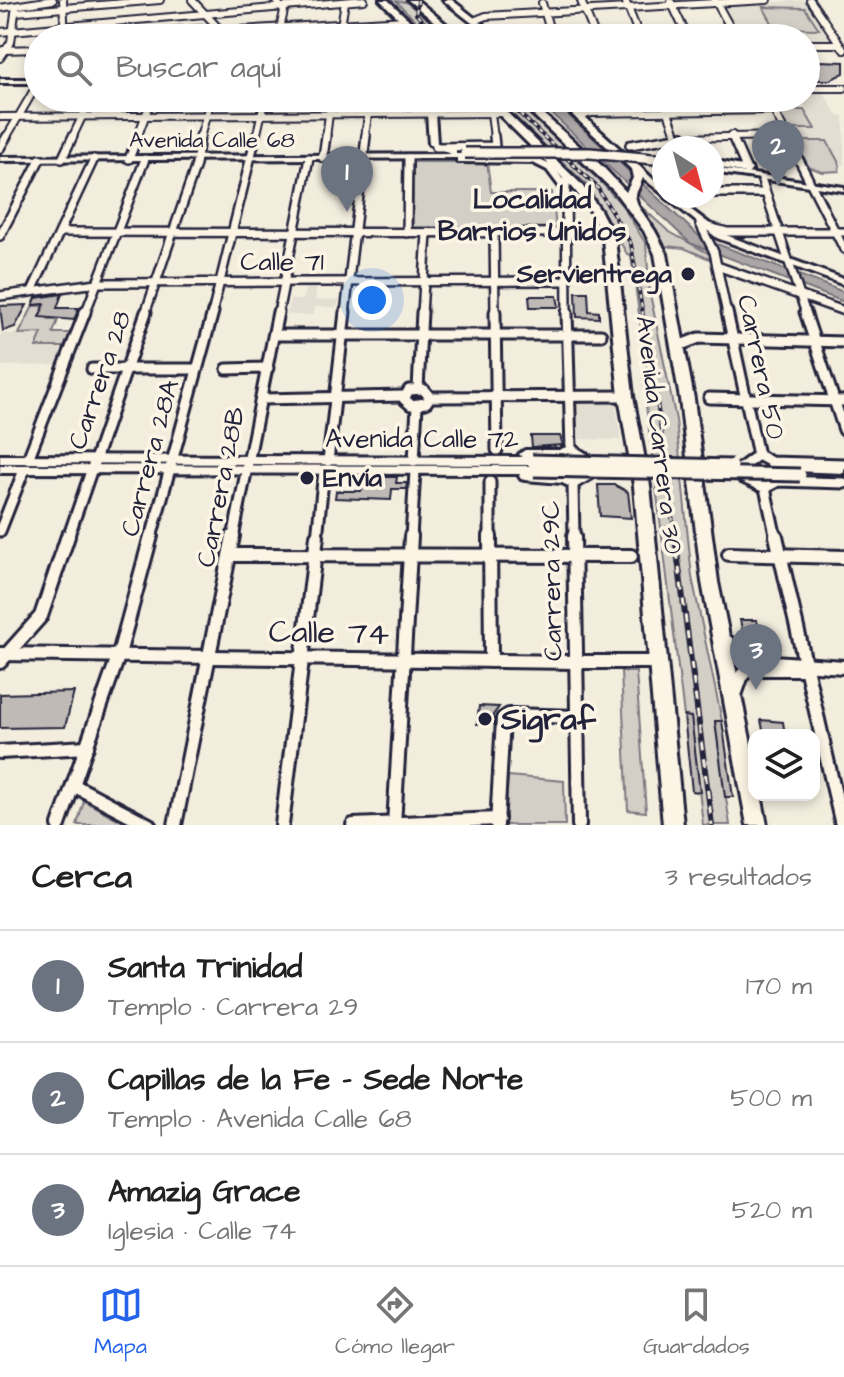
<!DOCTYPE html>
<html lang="es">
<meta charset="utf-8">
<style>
:root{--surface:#fff;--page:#f6f6f6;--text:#222;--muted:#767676;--line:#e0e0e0;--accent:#2563eb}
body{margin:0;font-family:"Architects Daughter",sans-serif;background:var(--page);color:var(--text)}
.controls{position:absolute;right:24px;bottom:24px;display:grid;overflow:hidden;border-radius:16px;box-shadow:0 4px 12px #0003}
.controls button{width:72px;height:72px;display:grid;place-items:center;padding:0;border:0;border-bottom:2px solid var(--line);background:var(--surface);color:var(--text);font:40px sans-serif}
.compass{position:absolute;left:652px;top:136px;width:72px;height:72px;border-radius:50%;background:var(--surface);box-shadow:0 4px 12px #0003;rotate:144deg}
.you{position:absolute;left:372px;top:300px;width:28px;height:28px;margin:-20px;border:6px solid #fff;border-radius:50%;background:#1a73e8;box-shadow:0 0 0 12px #1a73e833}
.badge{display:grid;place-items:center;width:52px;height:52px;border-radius:50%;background:var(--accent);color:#fff;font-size:26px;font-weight:700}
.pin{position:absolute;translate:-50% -66px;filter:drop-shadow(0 2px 4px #0008)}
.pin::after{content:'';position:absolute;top:42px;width:28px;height:24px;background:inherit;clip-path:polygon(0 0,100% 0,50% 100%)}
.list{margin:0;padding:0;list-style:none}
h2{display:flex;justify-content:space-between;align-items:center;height:104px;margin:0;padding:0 32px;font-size:34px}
h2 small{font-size:26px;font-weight:400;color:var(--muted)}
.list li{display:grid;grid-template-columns:52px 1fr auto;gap:24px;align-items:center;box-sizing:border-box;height:112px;padding:0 32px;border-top:2px solid var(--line)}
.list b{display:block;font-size:30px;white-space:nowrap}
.list p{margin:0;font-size:26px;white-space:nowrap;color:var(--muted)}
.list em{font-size:26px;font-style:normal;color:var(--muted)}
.icon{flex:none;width:44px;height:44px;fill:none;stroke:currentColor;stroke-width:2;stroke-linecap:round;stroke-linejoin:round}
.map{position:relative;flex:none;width:844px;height:825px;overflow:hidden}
.search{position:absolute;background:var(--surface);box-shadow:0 4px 12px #0003;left:24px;right:24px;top:24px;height:88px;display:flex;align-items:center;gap:20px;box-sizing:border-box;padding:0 28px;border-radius:44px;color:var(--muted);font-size:30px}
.sheet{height:440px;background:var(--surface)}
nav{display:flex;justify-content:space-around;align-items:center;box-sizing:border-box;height:112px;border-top:2px solid var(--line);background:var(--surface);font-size:22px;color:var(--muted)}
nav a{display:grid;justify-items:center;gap:4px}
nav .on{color:var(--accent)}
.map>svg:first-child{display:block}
.built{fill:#e3ded2}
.green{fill:#d4cfc6;stroke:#7b7880;stroke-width:2}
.water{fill:#aca7a6;stroke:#75727b;stroke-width:2}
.building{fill:#bfbab6;stroke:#22223b;stroke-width:2}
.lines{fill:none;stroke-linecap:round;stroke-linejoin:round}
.minor-far3-casing{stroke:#22223b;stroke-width:10}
.minor-far2-casing{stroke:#22223b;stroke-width:12}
.minor-far1-casing{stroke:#22223b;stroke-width:15}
.minor-casing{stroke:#22223b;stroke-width:18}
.major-casing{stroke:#22223b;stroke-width:6}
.highway-casing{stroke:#22223b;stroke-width:6}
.minor-far3{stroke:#fcf5e5;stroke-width:6}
.minor-far2{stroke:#fcf5e5;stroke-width:7}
.minor-far1{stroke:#fcf5e5;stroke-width:9}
.minor{stroke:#fcf5e5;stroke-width:12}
.major{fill:#fcf5e5;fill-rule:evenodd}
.highway{fill:#fcf5e5;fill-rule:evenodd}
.rail-far1-casing{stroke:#22223b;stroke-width:4}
.rail-casing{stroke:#22223b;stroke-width:6}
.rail-far1{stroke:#fcf5e5;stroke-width:2;stroke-dasharray:4;stroke-linecap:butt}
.rail{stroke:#fcf5e5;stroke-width:3;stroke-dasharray:8;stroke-linecap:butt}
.major-bridge-far1-casing{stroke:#22223b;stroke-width:14;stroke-linecap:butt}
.major-bridge-casing{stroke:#22223b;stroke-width:17;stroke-linecap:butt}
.major-bridge-far1{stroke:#fcf5e5;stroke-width:9}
.major-bridge{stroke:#fcf5e5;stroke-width:11}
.poi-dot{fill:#22223b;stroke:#fcf5e5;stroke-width:3}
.labels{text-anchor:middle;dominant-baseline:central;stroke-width:7;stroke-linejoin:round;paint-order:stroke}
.far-street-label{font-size:22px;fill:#22223b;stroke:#fcf5e5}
.street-label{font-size:26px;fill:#22223b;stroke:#fcf5e5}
.poi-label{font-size:26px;font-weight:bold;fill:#22223b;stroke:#fcf5e5;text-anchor:end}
.far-district-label{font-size:28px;font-weight:bold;fill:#22223b;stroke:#fcf5e5}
.near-street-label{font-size:32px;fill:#22223b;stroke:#fcf5e5}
.near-poi-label{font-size:32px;font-weight:bold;fill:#22223b;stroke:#fcf5e5;text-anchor:start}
</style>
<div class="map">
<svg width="844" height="825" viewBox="0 0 844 825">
<rect width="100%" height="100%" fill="#f3edde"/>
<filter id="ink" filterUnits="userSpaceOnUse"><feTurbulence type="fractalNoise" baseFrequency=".0125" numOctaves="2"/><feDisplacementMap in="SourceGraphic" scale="16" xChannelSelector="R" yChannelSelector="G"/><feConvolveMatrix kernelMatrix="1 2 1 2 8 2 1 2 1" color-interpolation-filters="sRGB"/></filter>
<g filter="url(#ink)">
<g class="built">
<path d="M 805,0 L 835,43 L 806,43 L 806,38 L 741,38 L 724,6 Z"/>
<path d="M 806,89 L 821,89 L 838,116 L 844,116 L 844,165 L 806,161 L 777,110 L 807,110 L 801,98 L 806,98 Z"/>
<path d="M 306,286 L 317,286 L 315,300 L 339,300 L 338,307 L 315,307 L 314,315 L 287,315 L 290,300 L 303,300 Z"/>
<path d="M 73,333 L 60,365 L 0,366 L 0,334 Z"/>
<path d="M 575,399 L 615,400 L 621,440 L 579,439 Z"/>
</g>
<g class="green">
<path d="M 396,1 L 406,2 L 452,38 L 432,38 Z"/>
<path d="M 763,7 L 805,8 L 819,29 L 775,28 Z"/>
<path d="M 495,98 L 513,98 L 602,183 L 622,205 L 646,244 L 650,294 L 676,420 L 692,577 L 722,721 L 715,722 L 730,825 L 703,825 L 691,717 L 684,716 L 646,405 L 643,372 L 647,372 L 631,255 L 627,254 L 587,185 Z"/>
<path d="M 777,110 L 804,110 L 815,129 L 791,129 L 796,141 L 827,141 L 840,165 L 839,171 L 822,172 L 809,167 Z"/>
<path d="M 413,162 L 487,162 L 491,192 L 552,192 L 556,228 L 413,228 Z"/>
<path d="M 634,200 L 668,231 L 711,255 L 712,260 L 684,248 L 665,246 Z"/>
<path d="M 33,306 L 44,306 L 49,320 L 58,320 L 53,333 L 73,333 L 67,347 L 36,347 L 42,333 L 19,334 Z"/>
<path d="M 621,672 L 636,672 L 646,812 L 628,810 Z"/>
<path d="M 508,776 L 564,781 L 565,825 L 505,825 Z"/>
<path d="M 84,801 L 129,825 L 77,825 Z"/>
</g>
<path class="water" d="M 535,98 L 550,98 L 701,238 L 844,292 L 844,302 L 690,243 Z"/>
<g class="building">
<path d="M 821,61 L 844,62 L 844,73 L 830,80 L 806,80 L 806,69 Z"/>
<path d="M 576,292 L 588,292 L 589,311 L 599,312 L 599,318 L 577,317 Z"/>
<path d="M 62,294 L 57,308 L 79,308 L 74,320 L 39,317 L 45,304 L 33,305 L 36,298 Z"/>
<path d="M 529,296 L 557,296 L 559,307 L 530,307 Z"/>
<path d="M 27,305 L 15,327 L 3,331 L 0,306 Z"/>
<path d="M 531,436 L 560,436 L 563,445 L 532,447 Z"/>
<path d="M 367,477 L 397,477 L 396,483 L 407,483 L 406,489 L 392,489 L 391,500 L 335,498 L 336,491 L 361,491 Z"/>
<path d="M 598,485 L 615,485 L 628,492 L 631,518 L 600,516 Z"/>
<path d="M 740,620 L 757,620 L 759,632 L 752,631 L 757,652 L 746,646 Z"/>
<path d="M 74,692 L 65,727 L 0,728 L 0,694 Z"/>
<path d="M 479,706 L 499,707 L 493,715 L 493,724 L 477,724 Z"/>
<path d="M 684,716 L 691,717 L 700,792 L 692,791 Z"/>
<path d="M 761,720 L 783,722 L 785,735 L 764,735 Z"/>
<path d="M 715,721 L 722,721 L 733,797 L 725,797 Z"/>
</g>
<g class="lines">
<defs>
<g id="minor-far3">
<path d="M 63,0 L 65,38"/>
<path d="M 192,0 L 228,38"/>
<path d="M 275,0 L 284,11 L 278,38"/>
<path d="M 625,0 L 640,38"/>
<path d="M 715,0 L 736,38"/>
<path d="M 810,0 L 844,50"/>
<path d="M 581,1 L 596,38"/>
<path d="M 671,2 L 688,38"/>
<path d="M 542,3 L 552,38"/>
<path d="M 0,8 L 53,0"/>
<path d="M 16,12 L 160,0"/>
<path d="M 476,20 L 486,16 L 767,0"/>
<path d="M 222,31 L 405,20"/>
<path d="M 0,32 L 364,0"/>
<path d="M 121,34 L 219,28"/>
<path d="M 339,38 L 345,2"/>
<path d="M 806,44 L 840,44"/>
<path d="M 3,50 L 38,49"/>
<path d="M 0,58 L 11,42 L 16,6"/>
<path d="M 806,88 L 844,88"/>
<path d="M 615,98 L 620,112"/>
<path d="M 663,98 L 677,137"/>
<path d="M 716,98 L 722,111"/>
<path d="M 767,98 L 788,138"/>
<path d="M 491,113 L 494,138"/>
<path d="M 0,117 L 502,113"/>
<path d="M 579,117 L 592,113 L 773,110"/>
<path d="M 732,135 L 733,138"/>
<path d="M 6,138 L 38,83"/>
<path d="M 72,138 L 91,98"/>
<path d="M 137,138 L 152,98"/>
<path d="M 200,138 L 211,98"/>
<path d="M 256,138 L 265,98"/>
<path d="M 326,138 L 331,98"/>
<path d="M 365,138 L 370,98"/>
<path d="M 671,138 L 785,136"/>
</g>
<g id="minor-far2">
<path d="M 732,136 L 747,170"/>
<path d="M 787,136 L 809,180"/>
<path d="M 630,145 L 683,136"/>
<path d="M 436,147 L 495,146 L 494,136"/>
<path d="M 0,148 L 7,136"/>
<path d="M 323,158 L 326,136"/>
<path d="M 62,159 L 73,136"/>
<path d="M 129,159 L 138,136"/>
<path d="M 566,179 L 567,314"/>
<path d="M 762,181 L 806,314"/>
<path d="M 811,184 L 844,249"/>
<path d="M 712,193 L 765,193"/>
<path d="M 700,224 L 714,252 L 727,314"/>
<path d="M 708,227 L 727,232 L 844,232"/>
<path d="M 61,232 L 592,233"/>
<path d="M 407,233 L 408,158"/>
<path d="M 494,233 L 495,314"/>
<path d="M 0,236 L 40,159"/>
<path d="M 717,266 L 844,311"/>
<path d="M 32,291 L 94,159"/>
<path d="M 0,296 L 97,283 L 566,281"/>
<path d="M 85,314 L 145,159"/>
<path d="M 145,314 L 196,165 L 200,136"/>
<path d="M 212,314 L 256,136"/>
<path d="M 278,314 L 309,158"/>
<path d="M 345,314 L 366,136"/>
<path d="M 422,314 L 427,233"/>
</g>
<g id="minor-far1">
<path d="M 495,312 L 497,450"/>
<path d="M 567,312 L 571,449 L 595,464 L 598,470 L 573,484 L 574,538"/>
<path d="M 727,312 L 758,455 L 738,470 L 743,478 L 765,488 L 776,538"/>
<path d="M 805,312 L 844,430"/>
<path d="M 274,335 L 601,335"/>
<path d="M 678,346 L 699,338 L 844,342"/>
<path d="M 92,369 L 197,369"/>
<path d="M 227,369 L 268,368"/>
<path d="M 418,389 L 422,312"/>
<path d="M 423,389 L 430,397 L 426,403 L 411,405 L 404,399 L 409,390 Z"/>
<path d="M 430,397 L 626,396"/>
<path d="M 709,398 L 844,401"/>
<path d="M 262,399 L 404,396"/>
<path d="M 758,455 L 771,462 L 844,464"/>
<path d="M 28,459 L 85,312"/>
<path d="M 328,461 L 345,312"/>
<path d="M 414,461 L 417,405"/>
<path d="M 490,482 L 490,538"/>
<path d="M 765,488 L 778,481 L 844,483"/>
<path d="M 0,531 L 24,470"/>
<path d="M 68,538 L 146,312"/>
<path d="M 151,538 L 213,312"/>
<path d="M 233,538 L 278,312"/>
<path d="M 317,538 L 324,471"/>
<path d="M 411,538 L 415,471"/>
</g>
<g id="minor">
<path d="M 490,536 L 491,661"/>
<path d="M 574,536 L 579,825"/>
<path d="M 776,536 L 842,825"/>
<path d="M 729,554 L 844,557"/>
<path d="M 230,555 L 631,556"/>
<path d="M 724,639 L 747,660 L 844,667"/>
<path d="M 0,654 L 575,662 L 649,662 L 657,658"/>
<path d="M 0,662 L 41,616 L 68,536"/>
<path d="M 735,695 L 742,675 L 749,669 L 803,669"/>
<path d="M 0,752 L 87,747"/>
<path d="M 73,785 L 149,825"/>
<path d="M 59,825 L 119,654 L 151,536"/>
<path d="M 175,825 L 233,536"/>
<path d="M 282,825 L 317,536"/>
<path d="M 353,825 L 498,819"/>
<path d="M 394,825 L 411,536"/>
<path d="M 497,825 L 503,719 L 509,715 L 578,717"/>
</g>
<g id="major">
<rect x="0" y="79" width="38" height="4"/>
<path d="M 426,98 L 434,98 L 437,143 L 456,150 L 456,154 L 469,154 L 469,158 L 537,159 L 553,166 L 569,188 L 565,190 L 562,190 L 547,170 L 533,163 L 460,162 L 457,162 L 457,158 L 0,161 L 0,157 L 451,154 L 429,144 Z"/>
<path d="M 633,166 L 639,166 L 654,180 L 664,175 L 664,181 L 662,182 L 664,195 L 633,170 Z"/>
<path d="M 712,168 L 844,187 L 844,191 L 712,172 Z"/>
<path d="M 664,196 L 673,196 L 723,234 L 844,279 L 844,285 L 717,238 Z"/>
<path d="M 571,445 L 575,446 L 577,449 C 565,460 550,458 535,458 L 538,461 L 532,465 L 0,463 L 0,455 L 522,457 L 519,454 L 525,450 L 559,450 Z"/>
<path d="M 797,464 L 844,465 L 844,473 L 793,471 L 791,468 Z"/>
<path d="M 0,465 L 534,466 L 540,470 L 538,473 C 553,474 568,472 579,484 L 577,487 L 573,488 L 562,483 L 525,480 L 521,479 L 519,476 L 520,474 L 0,473 Z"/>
</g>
<g id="highway">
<path d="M 380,0 L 388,0 L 428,38 L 419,38 Z"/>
<path d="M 408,0 L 417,0 L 463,38 L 454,38 Z"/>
<path d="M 443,0 L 452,0 L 500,38 L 491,38 Z"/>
<path d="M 482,98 L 492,98 L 581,184 L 600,210 L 615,239 L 633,396 L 650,486 L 683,825 L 663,825 L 634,486 L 619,396 L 603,239 L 590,210 L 573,188 Z"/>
<path d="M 515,98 L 525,98 L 603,167 L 626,192 L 633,178 L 631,169 L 554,98 L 564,98 L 641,168 L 643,178 L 635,196 L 638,206 L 655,231 L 667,254 L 694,399 L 718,582 L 754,759 L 754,795 L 761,795 L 767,825 L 747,825 L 702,582 L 680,399 L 655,254 L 644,231 L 614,191 Z"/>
<path d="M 712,160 L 751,168 L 752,170 L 747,173 L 712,166 Z"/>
</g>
</defs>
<use href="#minor-far3" class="minor-far3-casing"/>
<use href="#minor-far2" class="minor-far2-casing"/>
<use href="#minor-far1" class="minor-far1-casing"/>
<use href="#minor" class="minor-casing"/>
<use href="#major" class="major-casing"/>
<use href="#highway" class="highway-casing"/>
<use href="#minor-far3" class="minor-far3"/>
<use href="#minor-far2" class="minor-far2"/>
<use href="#minor-far1" class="minor-far1"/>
<use href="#minor" class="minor"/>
<use href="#major" class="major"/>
<use href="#highway" class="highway"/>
<defs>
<g id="rail-far1">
<path d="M 418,0 L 416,14 L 439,38"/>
<path d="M 503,98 L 597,187 L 631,244 L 655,386 L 675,538"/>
</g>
<path id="rail" d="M 675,536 L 712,825"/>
</defs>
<use href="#rail-far1" class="rail-far1-casing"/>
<use href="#rail" class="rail-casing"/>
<use href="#rail-far1" class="rail-far1"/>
<use href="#rail" class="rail"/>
<defs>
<path id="major-bridge-far1" d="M 465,153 L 590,153 L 664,160"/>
<g id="major-bridge">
<path d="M 532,461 L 732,466"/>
<path d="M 534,470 L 800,475"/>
</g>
</defs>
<use href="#major-bridge-far1" class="major-bridge-far1-casing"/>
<use href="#major-bridge" class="major-bridge-casing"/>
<use href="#major-bridge-far1" class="major-bridge-far1"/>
<use href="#major-bridge" class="major-bridge"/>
</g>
</g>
<g class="poi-dot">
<circle cx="688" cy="274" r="8"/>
<circle cx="307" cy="478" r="8"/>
<circle cx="485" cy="719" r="8"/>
</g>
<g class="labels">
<g class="far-street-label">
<text x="212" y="140">Avenida Calle 68</text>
</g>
<g class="street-label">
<text x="282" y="262">Calle 71</text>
<text transform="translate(761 367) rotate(78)">Carrera 50</text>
<text transform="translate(100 380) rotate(-71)">Carrera 28</text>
<text transform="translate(659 435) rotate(83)">Avenida Carrera 30</text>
<text x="422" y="439">Avenida Calle 72</text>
<text transform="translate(150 458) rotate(-75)">Carrera 28A</text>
<text transform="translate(221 487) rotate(-79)">Carrera 28B</text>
<text transform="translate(552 581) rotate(-91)">Carrera 29C</text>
</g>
<g class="poi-label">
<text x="672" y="274">Servientrega</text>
<text x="323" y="478" text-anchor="start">Envía</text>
</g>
<g class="far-district-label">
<text x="532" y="199">Localidad<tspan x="532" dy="32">Barrios Unidos</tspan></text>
</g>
<g class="near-street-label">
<text transform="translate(329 633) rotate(1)">Calle 74</text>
</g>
<g class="near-poi-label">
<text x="501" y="719">Sigraf</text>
</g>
</g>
</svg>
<div class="controls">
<button><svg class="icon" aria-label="layers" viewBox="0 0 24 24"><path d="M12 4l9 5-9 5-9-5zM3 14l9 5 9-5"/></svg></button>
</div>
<svg class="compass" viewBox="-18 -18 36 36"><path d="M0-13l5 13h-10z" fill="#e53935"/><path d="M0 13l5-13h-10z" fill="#767676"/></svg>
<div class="you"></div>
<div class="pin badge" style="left:347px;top:212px;background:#6b7280">1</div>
<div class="pin badge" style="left:778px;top:186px;background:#6b7280">2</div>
<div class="pin badge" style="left:756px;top:690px;background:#6b7280">3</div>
<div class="search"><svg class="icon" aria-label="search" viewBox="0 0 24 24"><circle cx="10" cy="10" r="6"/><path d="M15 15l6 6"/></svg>Buscar aquí</div>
</div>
<section class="sheet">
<h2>Cerca<small>3 resultados</small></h2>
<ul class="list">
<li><span class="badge" style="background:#6b7280">1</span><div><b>Santa Trinidad</b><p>Templo · Carrera 29</p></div><em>170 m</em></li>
<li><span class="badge" style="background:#6b7280">2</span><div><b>Capillas de la Fe - Sede Norte</b><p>Templo · Avenida Calle 68</p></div><em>500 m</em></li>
<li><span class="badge" style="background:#6b7280">3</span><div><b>Amazig Grace</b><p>Iglesia · Calle 74</p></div><em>520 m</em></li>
</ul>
</section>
<nav>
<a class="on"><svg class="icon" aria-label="map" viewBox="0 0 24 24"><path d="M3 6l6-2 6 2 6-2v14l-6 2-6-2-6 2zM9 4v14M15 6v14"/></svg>Mapa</a>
<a><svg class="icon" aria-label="directions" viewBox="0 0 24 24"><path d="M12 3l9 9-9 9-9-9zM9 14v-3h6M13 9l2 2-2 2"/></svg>Cómo llegar</a>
<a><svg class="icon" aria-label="saved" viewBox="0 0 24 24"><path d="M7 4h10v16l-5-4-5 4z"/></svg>Guardados</a>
</nav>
